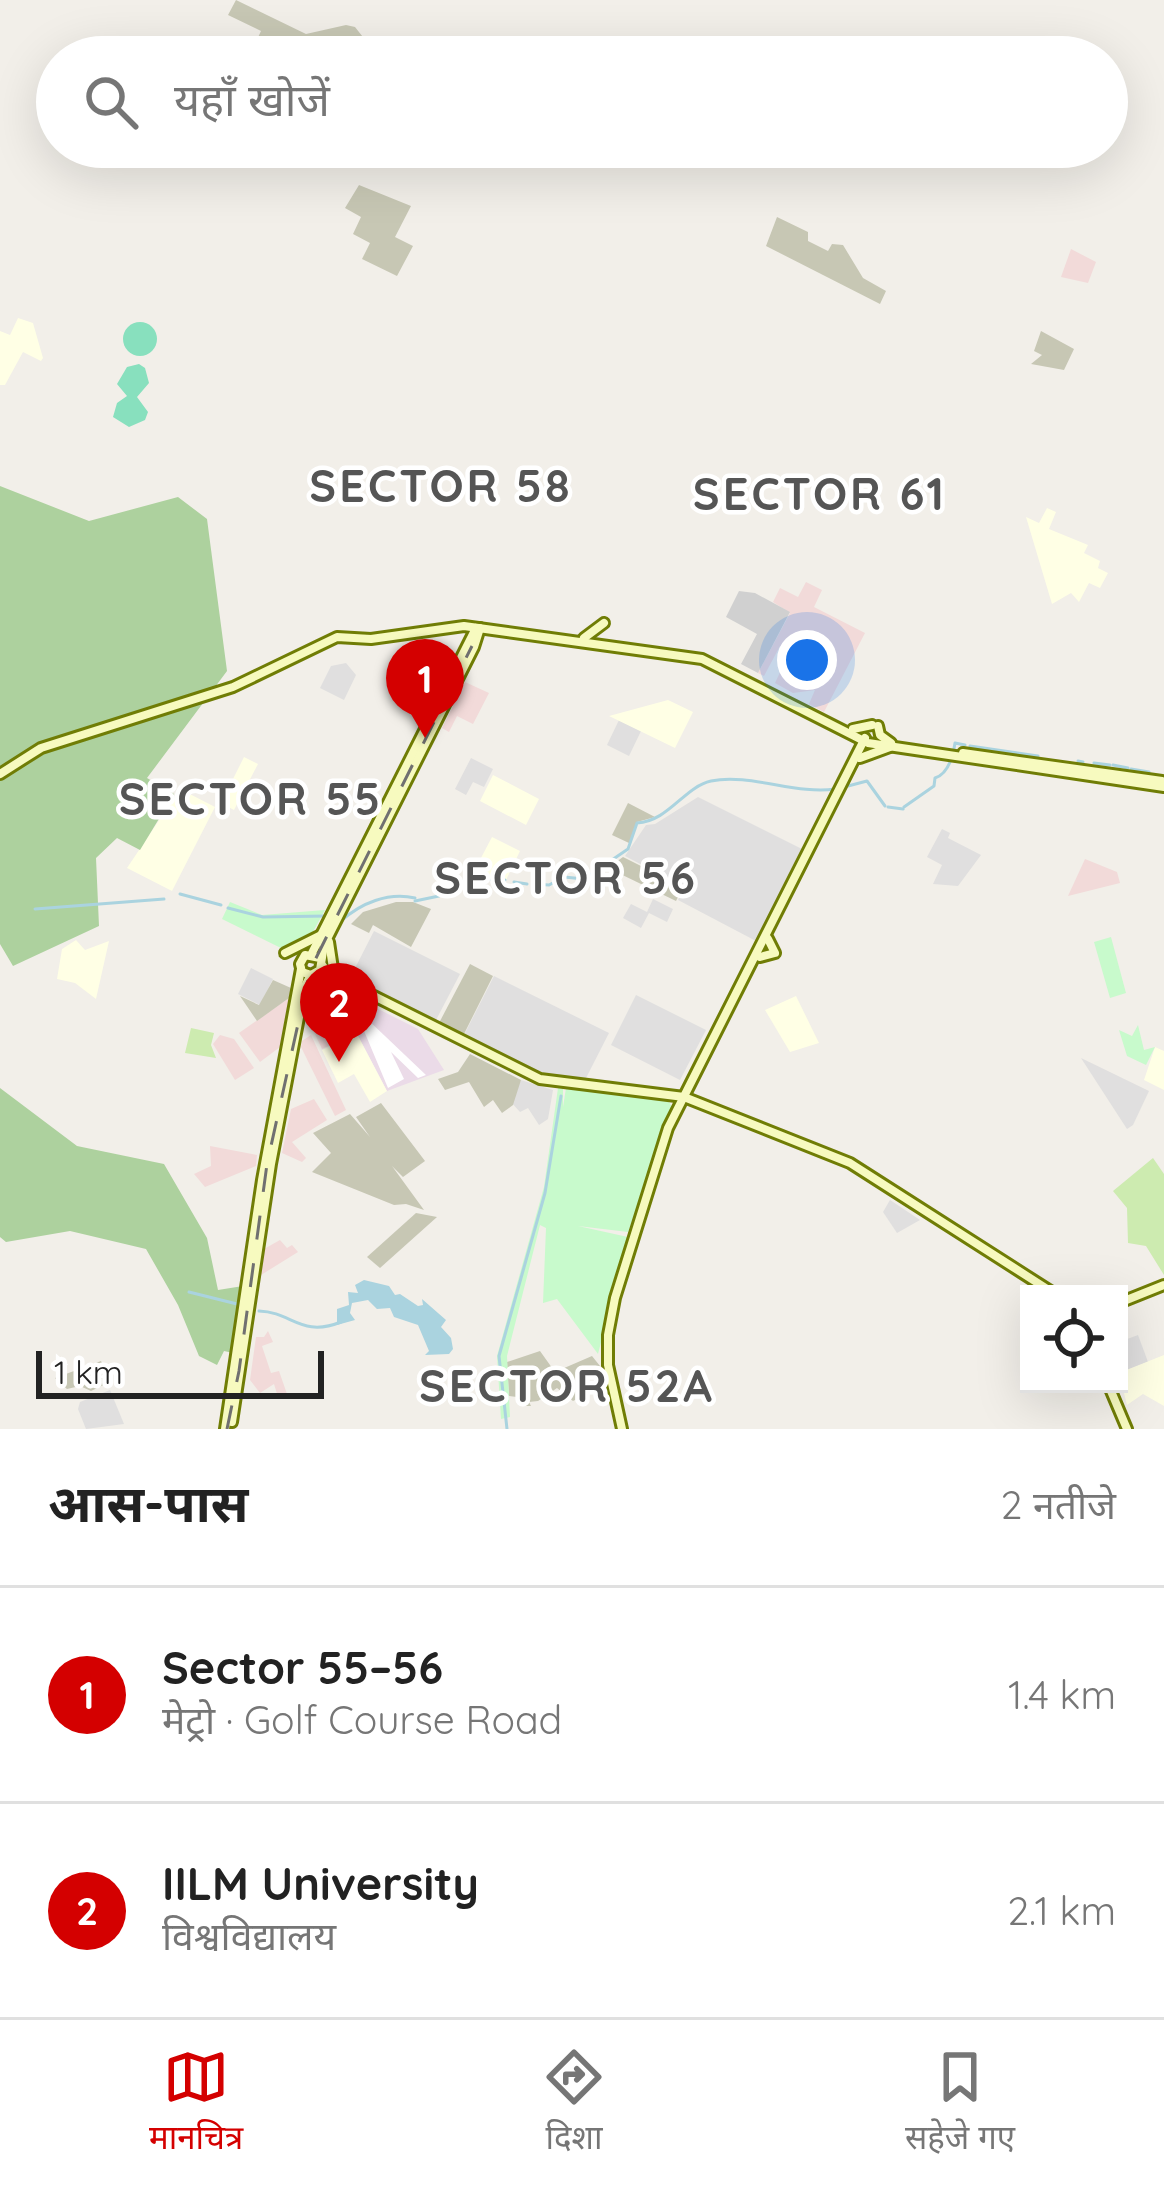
<!DOCTYPE html>
<html lang="hi">
<meta charset="utf-8">
<style>
:root{--surface:#fff;--page:#f2f2f2;--text:#222;--muted:#767676;--line:#e0e0e0;--accent:#d40000}
body{margin:0;font-family:Quicksand,"Noto Sans Devanagari",sans-serif;background:var(--page);color:var(--text)}
.controls{position:absolute;right:36px;bottom:36px;display:grid;overflow:hidden;border-radius:0px;box-shadow:0 12px 48px #0002}
.controls button{width:108px;height:108px;display:grid;place-items:center;padding:0;border:0;border-bottom:3px solid var(--line);background:var(--surface);color:var(--text);font:60px sans-serif}
.scale{position:absolute;left:36px;bottom:30px;width:288px;box-sizing:border-box;padding-left:12px;border:6px solid #222;border-top:0;font-size:33px;line-height:42px;white-space:nowrap;color:#222;-webkit-text-stroke:9px #fff;paint-order:stroke}
.you{position:absolute;left:807px;top:660px;width:42px;height:42px;margin:-30px;border:9px solid #fff;border-radius:50%;background:#1a73e8;box-shadow:0 0 0 18px #1a73e833}
.badge{display:grid;place-items:center;width:78px;height:78px;border-radius:50%;background:var(--accent);color:#fff;font-size:39px;font-weight:700}
.pin{position:absolute;translate:-50% -99px;filter:drop-shadow(0 3px 6px #0008)}
.pin::after{content:'';position:absolute;top:63px;width:42px;height:36px;background:inherit;clip-path:polygon(0 0,100% 0,50% 100%)}
.list{margin:0;padding:0;list-style:none}
h2{display:flex;justify-content:space-between;align-items:center;height:156px;margin:0;padding:0 48px;font-size:51px}
h2 small{font-size:39px;font-weight:400;color:var(--muted)}
.list li{display:grid;grid-template-columns:78px 1fr auto;gap:36px;align-items:center;box-sizing:border-box;height:216px;padding:0 48px;border-top:3px solid var(--line)}
.list b{display:block;font-size:45px;white-space:nowrap}
.list p{margin:0;font-size:39px;white-space:nowrap;color:var(--muted)}
.list em{font-size:39px;font-style:normal;color:var(--muted)}
.icon{flex:none;width:66px;height:66px;fill:none;stroke:currentColor;stroke-width:2;stroke-linecap:round;stroke-linejoin:round}
.map{position:relative;flex:none;width:1164px;height:1429px;overflow:hidden}
.search{position:absolute;background:var(--surface);box-shadow:0 12px 48px #0002;left:36px;right:36px;top:36px;height:132px;display:flex;align-items:center;gap:30px;box-sizing:border-box;padding:0 42px;border-radius:66px;color:var(--muted);font-size:45px}
.sheet{height:588px;background:var(--surface)}
nav{display:flex;justify-content:space-around;align-items:center;box-sizing:border-box;height:168px;border-top:3px solid var(--line);background:var(--surface);font-size:33px;color:var(--muted)}
nav a{display:grid;justify-items:center;gap:6px}
nav .on{color:var(--accent)}
.map>svg:first-child{display:block}
.residential{fill:#e0dfdf}
.commercial{fill:#f2dad9}
.industrial{fill:#ebdbe8}
.education{fill:#ffffe5}
.religious{fill:#d0d0d0}
.construction{fill:#c7c7b4}
.grass{fill:#cdebb0}
.forest{fill:#add19e}
.park{fill:#c8facc}
.pitch{fill:#88e0be}
.water{fill:#aad3df}
.pier{fill:#fff}
.lines{fill:none;stroke-linecap:round;stroke-linejoin:round}
.stream{stroke:#aad3df;stroke-width:3}
.secondary-casing{stroke:#707d05;stroke-width:14}
.secondary{stroke:#f7fabf;stroke-width:8}
.rail{stroke:#707070;stroke-width:3;stroke-dasharray:24 24;stroke-linecap:butt}
.labels{text-anchor:middle;dominant-baseline:central;stroke-width:9;stroke-linejoin:round;paint-order:stroke}
.district-label{font-size:45px;font-weight:bold;letter-spacing:3px;fill:#555;stroke:#fff}
</style>
<div class="map">
<svg width="1164" height="1429" viewBox="0 0 1164 1429">
<rect width="100%" height="100%" fill="#f2efe9"/>
<g class="residential">
<path d="M 346,663 L 356,675 L 344,700 L 320,688 L 331,666 Z"/>
<path d="M 619,720 L 641,731 L 629,756 L 607,745 Z"/>
<path d="M 471,758 L 493,769 L 484,787 L 473,782 L 466,795 L 455,789 Z"/>
<path d="M 698,797 L 802,849 L 756,941 L 678,900 L 684,887 L 625,856 L 646,825 L 655,824 Z"/>
<path d="M 942,829 L 950,833 L 948,838 L 981,855 L 958,886 L 933,884 L 942,865 L 927,857 Z"/>
<path d="M 653,899 L 673,909 L 667,922 L 649,913 L 641,928 L 623,918 L 631,904 L 647,912 Z"/>
<path d="M 374,931 L 460,974 L 436,1020 L 350,978 Z"/>
<path d="M 251,968 L 273,979 L 260,1005 L 238,994 Z"/>
<path d="M 494,976 L 609,1033 L 585,1080 L 541,1074 L 464,1035 Z"/>
<path d="M 636,995 L 706,1030 L 680,1080 L 611,1045 Z"/>
<path d="M 1081,1058 L 1149,1091 L 1133,1125 L 1127,1129 Z"/>
<path d="M 521,1080 L 553,1090 L 548,1119 L 539,1125 L 528,1108 L 520,1112 L 511,1102 Z"/>
<path d="M 890,1200 L 920,1220 L 897,1233 L 883,1212 Z"/>
<path d="M 1138,1335 L 1148,1362 L 1119,1373 L 1119,1342 Z"/>
<path d="M 110,1390 L 124,1424 L 86,1429 L 78,1409 L 80,1402 Z"/>
</g>
<g class="commercial">
<path d="M 1071,249 L 1096,262 L 1088,283 L 1061,277 Z"/>
<path d="M 806,582 L 822,590 L 814,607 L 865,633 L 824,712 L 809,704 L 815,690 L 793,693 L 775,683 L 790,651 L 780,646 L 764,676 L 758,673 L 790,613 L 773,602 L 780,588 L 798,597 Z"/>
<path d="M 465,682 L 489,693 L 473,724 L 457,716 L 449,732 L 442,728 Z"/>
<path d="M 1085,859 L 1117,872 L 1120,883 L 1068,896 Z"/>
<path d="M 289,998 L 280,1047 L 260,1062 L 239,1033 Z"/>
<path d="M 309,999 L 317,1001 L 339,1041 L 322,1049 L 308,1019 Z"/>
<path d="M 220,1035 L 234,1039 L 254,1068 L 235,1080 L 213,1044 Z"/>
<path d="M 311,1035 L 346,1110 L 335,1116 L 301,1047 L 302,1041 Z"/>
<path d="M 314,1099 L 327,1120 L 292,1142 L 306,1158 L 302,1162 L 282,1153 L 291,1109 Z"/>
<path d="M 210,1146 L 257,1155 L 256,1166 L 205,1187 L 194,1174 L 211,1166 Z"/>
<path d="M 280,1240 L 287,1248 L 292,1245 L 298,1252 L 261,1275 L 264,1249 Z"/>
<path d="M 268,1331 L 273,1342 L 262,1346 L 271,1373 L 279,1371 L 287,1394 L 278,1397 L 274,1384 L 260,1393 L 250,1380 L 256,1337 L 264,1337 Z"/>
</g>
<path class="industrial" d="M 332,986 L 418,1029 L 444,1070 L 387,1091 Z"/>
<g class="education">
<path d="M 18,318 L 33,323 L 43,358 L 41,361 L 23,352 L 5,385 L 0,385 L 0,331 L 10,335 Z"/>
<path d="M 1047,508 L 1056,512 L 1049,529 L 1088,545 L 1084,553 L 1100,561 L 1098,568 L 1108,573 L 1100,588 L 1089,583 L 1079,602 L 1071,593 L 1052,604 L 1026,517 L 1039,523 Z"/>
<path d="M 668,700 L 693,712 L 675,748 L 609,716 Z"/>
<path d="M 244,757 L 258,764 L 234,810 L 221,803 Z"/>
<path d="M 493,775 L 539,799 L 526,825 L 480,801 Z"/>
<path d="M 180,789 L 215,807 L 172,891 L 127,868 Z"/>
<path d="M 492,837 L 520,851 L 506,880 L 472,875 Z"/>
<path d="M 76,940 L 85,950 L 109,941 L 96,999 L 75,983 L 57,979 L 62,949 Z"/>
<path d="M 796,996 L 819,1043 L 790,1052 L 765,1010 Z"/>
<path d="M 356,1032 L 387,1091 L 370,1102 L 354,1074 L 338,1083 L 322,1050 L 339,1042 L 338,1038 Z"/>
<path d="M 1155,1047 L 1164,1051 L 1164,1090 L 1144,1080 Z"/>
<path d="M 1164,1355 L 1164,1406 L 1143,1394 L 1127,1405 L 1119,1373 Z"/>
</g>
<path class="religious" d="M 739,591 L 755,593 L 790,612 L 758,673 L 741,664 L 757,634 L 726,617 Z"/>
<g class="construction">
<path d="M 236,0 L 306,34 L 346,25 L 355,27 L 374,51 L 386,57 L 326,57 L 322,53 L 320,57 L 275,57 L 254,46 L 261,31 L 228,15 Z"/>
<path d="M 359,185 L 411,206 L 395,237 L 413,246 L 397,276 L 362,259 L 370,243 L 353,234 L 361,217 L 345,208 Z"/>
<path d="M 777,217 L 808,232 L 808,241 L 828,251 L 832,244 L 843,245 L 863,278 L 886,291 L 880,304 L 766,246 Z"/>
<path d="M 1041,331 L 1074,349 L 1064,370 L 1031,364 L 1042,355 L 1034,351 Z"/>
<path d="M 628,803 L 655,817 L 637,822 L 629,843 L 612,835 Z"/>
<path d="M 623,857 L 683,887 L 676,901 L 608,868 Z"/>
<path d="M 396,902 L 413,902 L 431,909 L 411,947 L 373,925 L 369,933 L 351,924 L 363,912 Z"/>
<path d="M 470,964 L 493,976 L 463,1036 L 439,1023 Z"/>
<path d="M 273,980 L 291,988 L 289,998 L 257,1021 L 240,996 L 259,1005 Z"/>
<path d="M 470,1054 L 521,1080 L 513,1105 L 502,1113 L 493,1100 L 484,1107 L 469,1082 L 445,1090 L 438,1079 L 458,1072 Z"/>
<path d="M 381,1103 L 425,1161 L 403,1177 L 392,1166 L 424,1210 L 406,1204 L 394,1205 L 312,1172 L 331,1153 L 313,1133 L 350,1114 L 370,1137 L 356,1117 Z"/>
<path d="M 416,1213 L 437,1217 L 380,1268 L 367,1257 Z"/>
<path d="M 540,1351 L 555,1372 L 592,1356 L 600,1366 L 581,1372 L 586,1387 L 583,1396 L 573,1401 L 557,1388 L 538,1401 L 529,1402 L 531,1406 L 522,1406 L 517,1397 L 509,1396 L 507,1362 Z"/>
<path d="M 101,1361 L 110,1382 L 91,1391 L 80,1386 L 67,1389 L 55,1378 Z"/>
</g>
<g class="grass">
<path d="M 191,1028 L 214,1033 L 211,1045 L 216,1058 L 185,1053 Z"/>
<path d="M 1153,1158 L 1164,1174 L 1164,1275 L 1146,1246 L 1128,1243 L 1127,1208 L 1113,1191 Z"/>
</g>
<g class="forest">
<path d="M 0,486 L 89,521 L 178,497 L 207,519 L 227,671 L 147,778 L 174,794 L 140,850 L 117,838 L 96,858 L 99,926 L 13,966 L 0,944 Z"/>
<path d="M 0,1088 L 77,1146 L 164,1164 L 207,1238 L 218,1290 L 243,1286 L 233,1353 L 224,1351 L 217,1365 L 199,1356 L 178,1305 L 146,1249 L 70,1231 L 6,1242 L 0,1237 Z"/>
</g>
<g class="park">
<path d="M 230,902 L 262,915 L 325,910 L 309,939 L 285,950 L 222,919 Z"/>
<path d="M 1111,937 L 1126,993 L 1110,998 L 1094,942 Z"/>
<path d="M 1138,1025 L 1144,1050 L 1155,1047 L 1146,1065 L 1127,1056 L 1119,1030 L 1132,1036 Z"/>
<path d="M 558,1088 L 563,1089 L 563,1107 L 566,1088 L 668,1100 L 673,1109 L 628,1232 L 578,1226 L 628,1237 L 598,1354 L 557,1299 L 543,1303 L 546,1228 L 540,1225 L 507,1356 L 510,1417 L 501,1419 L 497,1356 L 544,1187 Z"/>
</g>
<g class="pitch">
<circle cx="140" cy="339" r="17"/>
<path d="M 139,364 L 145,368 L 149,383 L 137,397 L 148,412 L 145,420 L 129,427 L 113,417 L 117,403 L 127,396 L 117,384 L 127,367 Z"/>
</g>
<path class="water" d="M 364,1280 L 389,1286 L 395,1295 L 400,1294 L 418,1306 L 423,1305 L 422,1299 L 446,1320 L 441,1327 L 451,1338 L 453,1349 L 449,1354 L 425,1355 L 429,1351 L 418,1325 L 394,1317 L 390,1308 L 377,1309 L 368,1300 L 352,1303 L 350,1313 L 355,1320 L 337,1325 L 337,1309 L 349,1305 L 348,1292 L 358,1293 L 355,1285 Z"/>
<path class="pier" d="M 326,977 L 345,998 L 426,1075 L 418,1078 L 391,1052 L 404,1079 L 388,1088 L 359,1019 L 323,979 Z"/>
<g class="lines">
<g class="stream">
<path d="M 970,746 L 1038,756"/>
<path d="M 1078,761 L 1083,762"/>
<path d="M 1094,763 L 1110,765"/>
<path d="M 1113,765 L 1128,768"/>
<path d="M 1131,769 L 1149,772"/>
<path d="M 848,786 L 867,781 L 885,806"/>
<path d="M 888,807 L 903,809"/>
<path d="M 904,807 L 934,786 L 935,778 C 948,774 953,756 955,743 L 965,745"/>
<path d="M 470,878 L 505,880"/>
<path d="M 514,882 L 527,884"/>
<path d="M 533,884 L 549,885 L 564,877 L 584,879 L 628,849 L 637,823 C 669,821 684,787 711,781 C 749,773 797,795 835,789"/>
<path d="M 180,894 L 221,905"/>
<path d="M 443,894 L 464,880"/>
<path d="M 415,901 L 439,896"/>
<path d="M 228,908 L 263,917 L 327,916"/>
<path d="M 35,909 L 164,899"/>
<path d="M 341,921 C 361,903 388,892 415,898"/>
<path d="M 189,1292 L 241,1305"/>
<path d="M 259,1311 C 292,1312 301,1338 341,1322"/>
<path d="M 507,1429 L 499,1356 L 545,1193 L 561,1096"/>
</g>
<defs>
<g id="secondary">
<path d="M 584,638 L 604,623"/>
<path d="M 878,726 L 880,735 L 891,743"/>
<path d="M 853,729 L 872,725"/>
<path d="M 963,753 L 1162,781"/>
<path d="M 860,758 L 890,747"/>
<path d="M 0,774 L 41,748 L 233,687 L 337,637 L 371,639 L 464,626 L 702,659 L 868,743 L 1164,787"/>
<path d="M 329,942 L 334,975"/>
<path d="M 285,953 L 321,935"/>
<path d="M 312,953 L 476,628"/>
<path d="M 760,957 L 775,953 L 768,939"/>
<path d="M 320,958 L 305,955 L 300,964 L 302,972 L 311,975 L 320,970 L 324,945 L 474,647 L 480,628"/>
<path d="M 322,965 L 328,973 L 540,1079 L 684,1097 L 850,1163 L 1055,1294"/>
<path d="M 306,994 L 334,979"/>
<path d="M 1119,1303 L 1164,1285"/>
<path d="M 1108,1384 L 1127,1429"/>
<path d="M 232,1422 L 271,1164 L 305,986 L 311,975"/>
<path d="M 225,1429 L 262,1180 L 301,969"/>
<path d="M 622,1429 L 608,1365 L 608,1335 L 615,1298 L 668,1128 L 865,738"/>
</g>
</defs>
<use href="#secondary" class="secondary-casing"/>
<use href="#secondary" class="secondary"/>
<g class="rail">
<path d="M 342,995 L 351,1006"/>
<path d="M 227,1429 L 239,1371 L 267,1164 L 310,970 L 472,646"/>
</g>
</g>
<g class="labels">
<g class="district-label">
<text x="441" y="485">SECTOR 58</text>
<text x="820" y="493">SECTOR 61</text>
<text x="251" y="798">SECTOR 55</text>
<text x="566" y="877">SECTOR 56</text>
<text x="567" y="1385">SECTOR 52A</text>
</g>
</g>
</svg>
<div class="controls">
<button><svg class="icon" aria-label="locate" viewBox="0 0 24 24"><circle cx="12" cy="12" r="6"/><path d="M12 2v4M12 18v4M2 12h4M18 12h4"/></svg></button>
</div>
<div class="scale">1 km</div>
<div class="you"></div>
<div class="pin badge" style="left:425px;top:738px">1</div>
<div class="pin badge" style="left:339px;top:1062px">2</div>
<div class="search"><svg class="icon" aria-label="search" viewBox="0 0 24 24"><circle cx="10" cy="10" r="6"/><path d="M15 15l6 6"/></svg>यहाँ खोजें</div>
</div>
<section class="sheet">
<h2>आस-पास<small>2 नतीजे</small></h2>
<ul class="list">
<li><span class="badge">1</span><div><b>Sector 55–56</b><p>मेट्रो · Golf Course Road</p></div><em>1.4 km</em></li>
<li><span class="badge">2</span><div><b>IILM University</b><p>विश्वविद्यालय</p></div><em>2.1 km</em></li>
</ul>
</section>
<nav>
<a class="on"><svg class="icon" aria-label="map" viewBox="0 0 24 24"><path d="M3 6l6-2 6 2 6-2v14l-6 2-6-2-6 2zM9 4v14M15 6v14"/></svg>मानचित्र</a>
<a><svg class="icon" aria-label="directions" viewBox="0 0 24 24"><path d="M12 3l9 9-9 9-9-9zM9 14v-3h6M13 9l2 2-2 2"/></svg>दिशा</a>
<a><svg class="icon" aria-label="saved" viewBox="0 0 24 24"><path d="M7 4h10v16l-5-4-5 4z"/></svg>सहेजे गए</a>
</nav>
